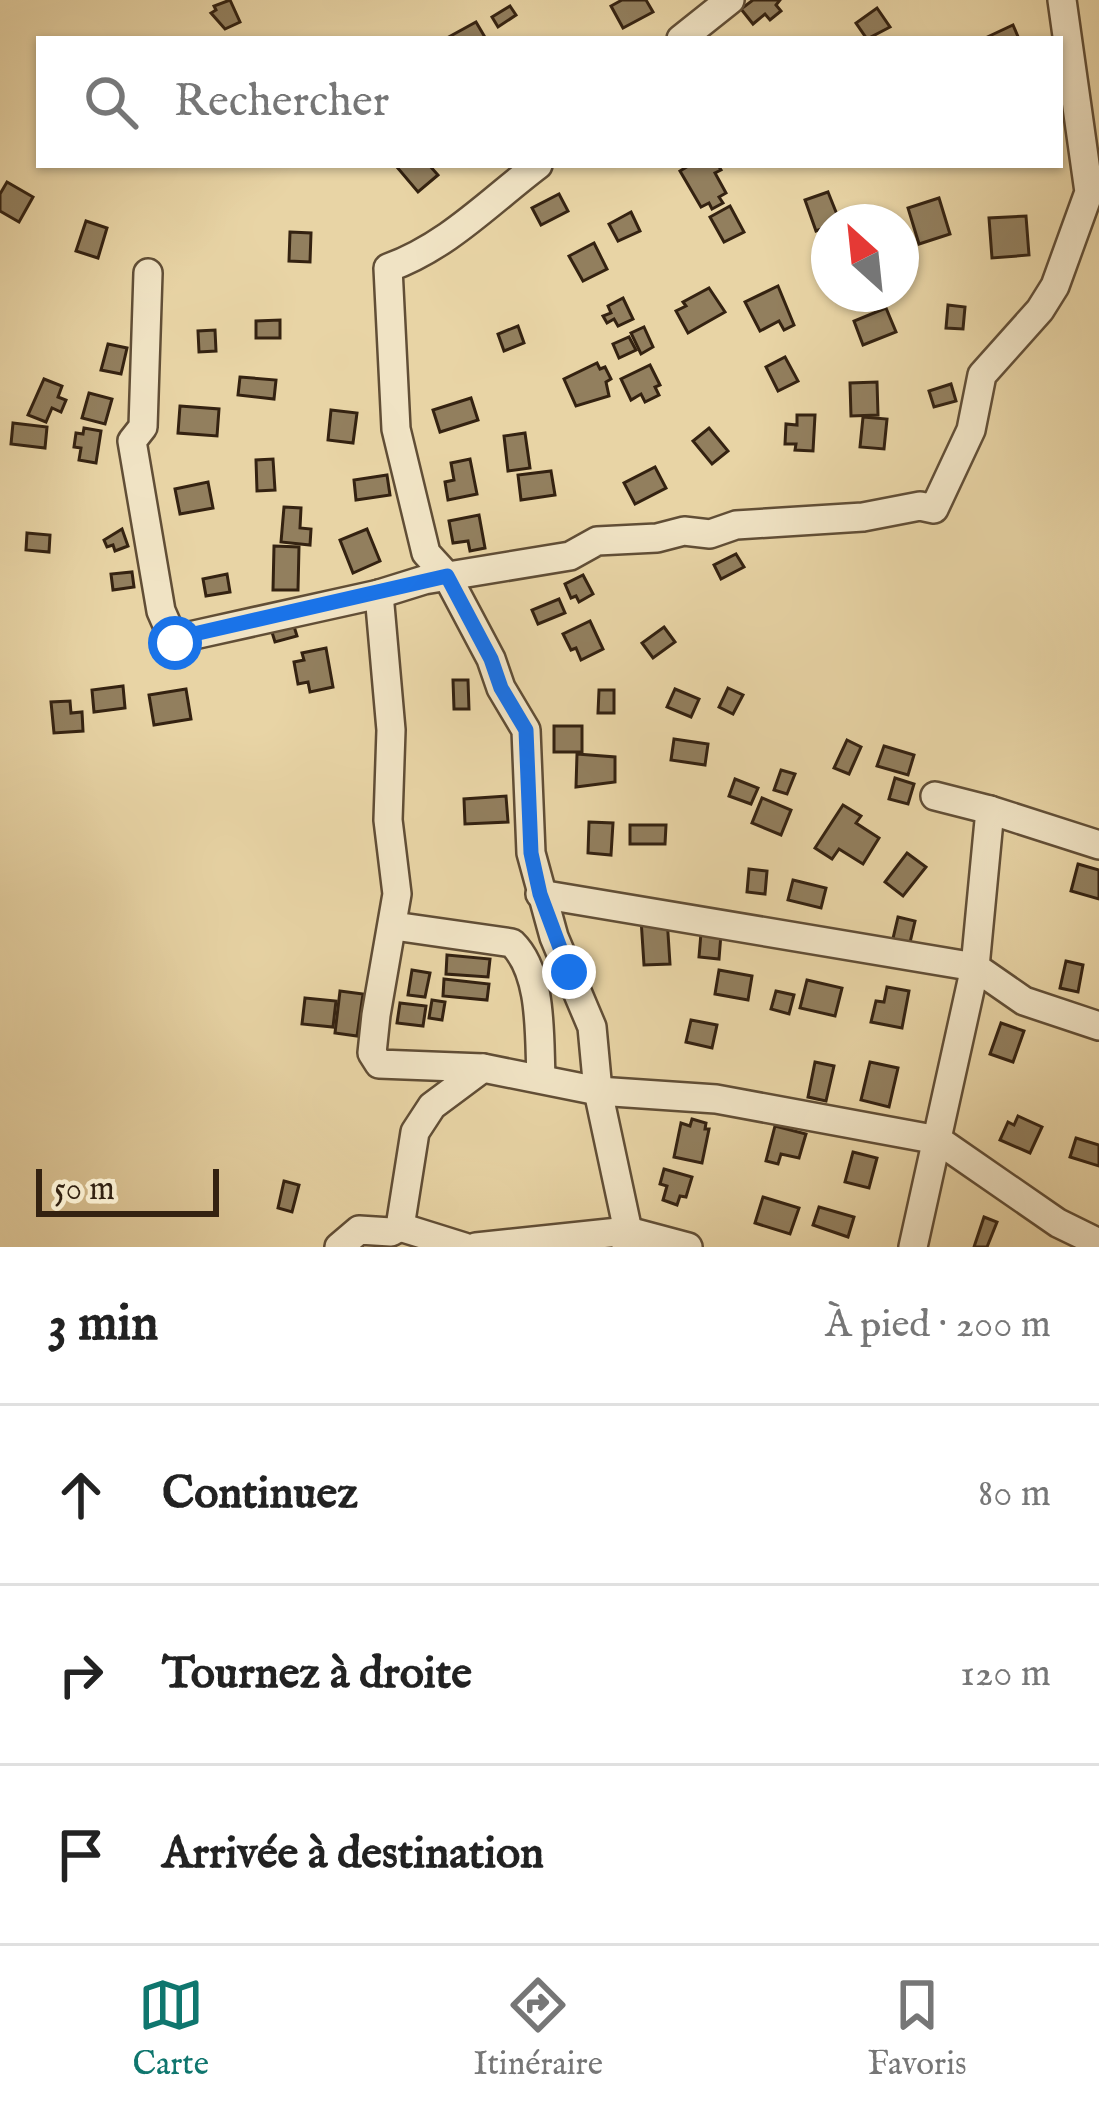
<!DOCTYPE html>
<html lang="fr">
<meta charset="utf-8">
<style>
:root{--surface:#fff;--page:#f6f6f6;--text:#222;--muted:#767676;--line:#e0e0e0;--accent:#0f766e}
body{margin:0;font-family:"IM FELL English",serif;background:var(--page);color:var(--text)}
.compass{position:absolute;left:811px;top:204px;width:108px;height:108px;border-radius:50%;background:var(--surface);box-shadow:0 3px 9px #0004;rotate:333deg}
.scale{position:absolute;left:36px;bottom:30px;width:183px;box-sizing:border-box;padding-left:12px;border:6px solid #342211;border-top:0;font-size:33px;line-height:42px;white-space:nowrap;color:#342211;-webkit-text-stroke:9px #f0e3c4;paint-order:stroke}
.stop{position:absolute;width:36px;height:36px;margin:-27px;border:9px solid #1a73e8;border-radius:50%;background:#fff}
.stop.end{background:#1a73e8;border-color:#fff;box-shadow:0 3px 12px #0008}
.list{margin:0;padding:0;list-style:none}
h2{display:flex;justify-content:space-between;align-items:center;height:156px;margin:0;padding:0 48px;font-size:51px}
h2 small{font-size:39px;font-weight:400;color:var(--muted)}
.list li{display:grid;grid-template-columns:78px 1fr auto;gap:36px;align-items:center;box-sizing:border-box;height:180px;padding:0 48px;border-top:3px solid var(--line)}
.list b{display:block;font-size:45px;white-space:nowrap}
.list em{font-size:39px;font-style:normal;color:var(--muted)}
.icon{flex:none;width:66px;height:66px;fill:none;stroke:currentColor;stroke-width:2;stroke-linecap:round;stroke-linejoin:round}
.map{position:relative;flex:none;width:1099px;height:1247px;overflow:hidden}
.search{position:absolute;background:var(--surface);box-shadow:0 3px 9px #0004;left:36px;right:36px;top:36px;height:132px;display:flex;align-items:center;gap:30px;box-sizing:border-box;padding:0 42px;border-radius:0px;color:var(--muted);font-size:45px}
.sheet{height:696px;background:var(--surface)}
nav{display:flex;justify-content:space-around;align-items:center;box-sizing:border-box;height:168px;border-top:3px solid var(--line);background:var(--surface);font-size:33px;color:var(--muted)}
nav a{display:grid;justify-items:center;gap:6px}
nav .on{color:var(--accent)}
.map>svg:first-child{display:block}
.building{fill:#927f5e;stroke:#342211;stroke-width:3}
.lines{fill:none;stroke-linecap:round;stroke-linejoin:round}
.street-casing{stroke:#614e36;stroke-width:32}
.street{stroke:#f0e3c4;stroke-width:27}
.route{stroke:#1a73e8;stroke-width:15}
</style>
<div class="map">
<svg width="1099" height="1247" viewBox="0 0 1099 1247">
<rect width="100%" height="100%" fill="#e8d4a5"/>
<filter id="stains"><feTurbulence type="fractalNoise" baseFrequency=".00167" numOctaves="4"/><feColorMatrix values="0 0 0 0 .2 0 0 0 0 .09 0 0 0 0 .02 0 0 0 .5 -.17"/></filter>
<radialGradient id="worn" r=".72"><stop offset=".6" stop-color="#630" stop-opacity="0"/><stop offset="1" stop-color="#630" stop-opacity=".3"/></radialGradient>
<g class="building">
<path d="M 230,0 L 240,22 L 225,29 L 211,13 L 216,10 L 214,6 Z"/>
<path d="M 622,0 L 646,0 L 653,12 L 623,28 L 611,6 Z"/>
<path d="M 753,0 L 780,0 L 776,5 L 781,11 L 770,20 L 765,14 L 753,24 L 741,9 Z"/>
<path d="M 510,6 L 516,15 L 498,27 L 492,17 Z"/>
<path d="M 877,8 L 890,27 L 867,39 L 856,23 Z"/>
<path d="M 476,22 L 486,39 L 445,39 Z"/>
<path d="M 1013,25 L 1019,39 L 983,39 Z"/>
<path d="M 429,165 L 438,175 L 418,192 L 396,166 Z"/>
<path d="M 690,165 L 718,165 L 721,170 L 715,173 L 726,193 L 719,197 L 723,203 L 712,209 L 709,203 L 701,207 L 680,171 Z"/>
<path d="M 7,182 L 33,197 L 19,222 L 0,211 L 0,194 Z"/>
<path d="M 828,192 L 840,222 L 829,222 L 829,226 L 816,231 L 805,200 Z"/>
<path d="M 559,194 L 568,211 L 541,225 L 532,208 Z"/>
<path d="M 939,198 L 950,234 L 919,244 L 908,208 Z"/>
<path d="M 730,206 L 744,232 L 724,242 L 710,217 Z"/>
<path d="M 631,212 L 640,231 L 618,241 L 609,224 Z"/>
<path d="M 1026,216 L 1029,255 L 992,258 L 989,218 Z"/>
<path d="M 86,221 L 107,228 L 98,258 L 76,251 Z"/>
<path d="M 290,232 L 311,233 L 310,262 L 289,261 Z"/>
<path d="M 594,243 L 607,269 L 583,281 L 569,256 Z"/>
<path d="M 778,286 L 794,325 L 784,330 L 779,321 L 760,331 L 745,302 Z"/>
<path d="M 709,288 L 725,312 L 688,333 L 676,311 L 686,306 L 683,302 Z"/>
<path d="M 623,298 L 633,319 L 618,326 L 614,319 L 607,323 L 603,316 L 611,313 L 608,306 Z"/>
<path d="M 948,305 L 965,307 L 963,329 L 946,328 Z"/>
<path d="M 886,308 L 896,332 L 863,345 L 854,321 Z"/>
<path d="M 280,320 L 280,338 L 256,338 L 256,321 Z"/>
<path d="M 518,326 L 524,343 L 504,351 L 498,334 Z"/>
<path d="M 644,327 L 653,347 L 641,354 L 631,333 Z"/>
<path d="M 215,330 L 216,351 L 199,352 L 198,331 Z"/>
<path d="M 629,337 L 636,350 L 619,358 L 613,344 Z"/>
<path d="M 108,344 L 127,348 L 121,374 L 101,370 Z"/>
<path d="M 785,357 L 798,381 L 778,391 L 766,367 Z"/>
<path d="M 597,363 L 600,369 L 605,367 L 611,379 L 606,382 L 609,396 L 576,406 L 564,379 Z"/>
<path d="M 650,365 L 660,385 L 655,387 L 659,395 L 645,402 L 641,394 L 631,400 L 621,379 Z"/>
<path d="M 240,377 L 276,380 L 274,399 L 238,395 Z"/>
<path d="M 44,379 L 62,386 L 58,397 L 66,400 L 61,412 L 52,408 L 46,422 L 28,415 Z"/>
<path d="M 877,382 L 878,415 L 851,416 L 850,383 Z"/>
<path d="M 951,384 L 956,401 L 934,407 L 929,391 Z"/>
<path d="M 89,393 L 112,399 L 105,424 L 82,418 Z"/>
<path d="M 471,398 L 478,420 L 440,432 L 433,410 Z"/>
<path d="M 180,406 L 219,409 L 217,436 L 178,433 Z"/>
<path d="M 331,410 L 357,413 L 353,443 L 328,440 Z"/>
<path d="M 797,415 L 815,415 L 813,451 L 795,450 L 796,444 L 785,444 L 786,424 L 797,425 Z"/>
<path d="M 863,417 L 887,419 L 884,449 L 860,447 Z"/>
<path d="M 13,423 L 47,427 L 45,448 L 11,444 Z"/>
<path d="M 84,428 L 101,431 L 96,463 L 79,460 L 81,448 L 74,447 L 76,433 L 83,434 Z"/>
<path d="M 709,428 L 728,451 L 712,464 L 693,441 Z"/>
<path d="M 525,433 L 530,468 L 508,471 L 504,436 Z"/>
<path d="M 273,459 L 275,490 L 257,491 L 256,460 Z"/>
<path d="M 470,459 L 477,494 L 448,500 L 445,482 L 454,480 L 451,463 Z"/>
<path d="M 655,467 L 666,488 L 635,504 L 624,483 Z"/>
<path d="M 551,471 L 555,495 L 521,500 L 518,475 Z"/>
<path d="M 387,475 L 390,495 L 356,500 L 354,480 Z"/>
<path d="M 208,482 L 213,508 L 180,514 L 175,489 Z"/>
<path d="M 284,507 L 301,508 L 300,528 L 311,529 L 310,545 L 281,542 Z"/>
<path d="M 479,515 L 485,548 L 470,551 L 468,541 L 453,543 L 449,521 Z"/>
<path d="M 122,529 L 128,546 L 115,551 L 113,545 L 107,547 L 104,540 Z"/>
<path d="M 367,529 L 380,561 L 353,573 L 340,540 Z"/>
<path d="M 27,533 L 50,535 L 49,552 L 26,550 Z"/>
<path d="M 274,546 L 299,547 L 298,590 L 273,590 Z"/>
<path d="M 736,554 L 744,567 L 721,579 L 714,565 Z"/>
<path d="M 132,572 L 134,587 L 113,590 L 111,574 Z"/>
<path d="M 227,574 L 230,592 L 206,596 L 203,579 Z"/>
<path d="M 583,575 L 593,594 L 579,602 L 576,596 L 571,598 L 565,584 Z"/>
<path d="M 559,599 L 565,613 L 538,624 L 532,610 Z"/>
<path d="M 590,621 L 603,649 L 581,660 L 576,648 L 571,650 L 563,634 Z"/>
<path d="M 293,623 L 297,636 L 275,642 L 271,629 Z"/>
<path d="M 664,627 L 675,642 L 653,658 L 642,643 Z"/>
<path d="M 326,648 L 333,687 L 310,692 L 308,682 L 298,684 L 294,662 L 304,660 L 302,653 Z"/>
<path d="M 453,680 L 468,680 L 469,709 L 454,709 Z"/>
<path d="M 123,686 L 125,708 L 94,712 L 92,690 Z"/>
<path d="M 728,688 L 743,695 L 733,714 L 719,707 Z"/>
<path d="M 186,689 L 191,719 L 154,725 L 149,695 Z"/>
<path d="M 675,689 L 699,699 L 691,717 L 667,707 Z"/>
<path d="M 599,690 L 614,690 L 614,713 L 598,713 Z"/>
<path d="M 70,701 L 71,713 L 82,712 L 83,731 L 54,733 L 51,702 Z"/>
<rect x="554" y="726" width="28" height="26"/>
<path d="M 674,739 L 708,744 L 705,765 L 671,760 Z"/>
<path d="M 847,740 L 861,747 L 849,774 L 834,768 Z"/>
<path d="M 884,746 L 914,755 L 908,775 L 877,766 Z"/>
<path d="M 577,754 L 615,757 L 615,782 L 576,787 Z"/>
<path d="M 781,770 L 795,774 L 787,794 L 774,790 Z"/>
<path d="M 895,778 L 914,784 L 908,804 L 889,799 Z"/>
<path d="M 735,779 L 758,788 L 751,804 L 729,796 Z"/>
<path d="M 506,796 L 508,822 L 465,824 L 464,799 Z"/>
<path d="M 762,798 L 791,810 L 781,835 L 752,823 Z"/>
<path d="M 843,805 L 861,816 L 856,823 L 879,838 L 863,864 L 839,849 L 832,859 L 815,848 Z"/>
<path d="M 589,822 L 613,823 L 611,855 L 588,853 Z"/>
<path d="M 630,825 L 666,825 L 665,844 L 630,844 Z"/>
<path d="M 907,853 L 926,867 L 903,896 L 885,882 Z"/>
<path d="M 1078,864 L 1099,870 L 1099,899 L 1071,891 Z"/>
<path d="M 749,869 L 767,871 L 765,894 L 747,892 Z"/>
<path d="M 793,880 L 826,888 L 821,908 L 788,900 Z"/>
<path d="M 898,917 L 915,921 L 908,951 L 891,947 Z"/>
<path d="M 667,918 L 670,964 L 644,965 L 641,919 Z"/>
<path d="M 701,933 L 721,934 L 719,959 L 699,957 Z"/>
<path d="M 447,955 L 490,959 L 488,977 L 446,974 Z"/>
<path d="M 1066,961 L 1083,965 L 1078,992 L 1060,988 Z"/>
<path d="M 412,970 L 430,973 L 425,997 L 408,995 Z"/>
<path d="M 719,970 L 752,976 L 748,1000 L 715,994 Z"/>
<path d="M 444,979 L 489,984 L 487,1000 L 443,996 Z"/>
<path d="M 807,980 L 842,988 L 835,1016 L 800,1008 Z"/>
<path d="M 887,987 L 909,991 L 902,1028 L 871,1022 L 876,1001 L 884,1002 Z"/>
<path d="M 340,991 L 363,994 L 357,1036 L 335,1033 Z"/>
<path d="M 776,991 L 794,995 L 789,1014 L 771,1009 Z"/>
<path d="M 305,998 L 336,1001 L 333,1027 L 302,1024 Z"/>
<path d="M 432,1000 L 445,1002 L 442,1020 L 429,1018 Z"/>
<path d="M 400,1003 L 426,1006 L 423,1026 L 397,1023 Z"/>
<path d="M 691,1020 L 717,1025 L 712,1048 L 686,1042 Z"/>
<path d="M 1001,1023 L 1024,1031 L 1013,1062 L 990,1054 Z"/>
<path d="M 815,1062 L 834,1066 L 826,1101 L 808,1097 Z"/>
<path d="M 870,1062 L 898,1068 L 889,1107 L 861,1100 Z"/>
<path d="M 1018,1116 L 1042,1127 L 1030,1153 L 1000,1140 L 1008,1122 L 1014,1125 Z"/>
<path d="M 692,1119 L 706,1123 L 705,1129 L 709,1129 L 702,1163 L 674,1157 L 681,1123 L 690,1126 Z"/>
<path d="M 775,1126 L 806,1134 L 799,1158 L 781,1154 L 778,1164 L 766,1161 Z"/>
<path d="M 1076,1138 L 1099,1145 L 1099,1166 L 1070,1157 Z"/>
<path d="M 853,1152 L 877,1158 L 869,1188 L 845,1182 Z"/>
<path d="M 664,1169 L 692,1177 L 686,1197 L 680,1196 L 677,1205 L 663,1200 L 667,1186 L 660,1184 Z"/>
<path d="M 284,1181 L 299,1185 L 292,1212 L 278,1208 Z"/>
<path d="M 763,1197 L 799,1208 L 790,1234 L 755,1223 Z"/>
<path d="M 819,1207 L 854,1217 L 848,1237 L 813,1225 Z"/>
<path d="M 984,1217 L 997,1222 L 987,1247 L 974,1247 Z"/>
</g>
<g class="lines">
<defs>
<g id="street">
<path d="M 681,39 L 730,0"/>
<path d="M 538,165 C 488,203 448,246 388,268 L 396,429 L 426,553 L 447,576 L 491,659 L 501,688 L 526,730 L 531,853 L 554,937 L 592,1027 L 598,1091 L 628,1231 L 626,1247"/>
<path d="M 148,273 L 143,427 L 132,441 L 161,611 L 175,643 L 194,635 L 379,594 L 424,580 L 570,556 L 597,541 L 657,538 L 684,531 L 710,534 L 736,525 L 863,517 L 920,506 L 934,509 L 971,430 L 982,375 L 1040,310 L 1055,286 L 1089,192 L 1062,0"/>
<path d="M 379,594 L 391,730 L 388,820 L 397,894 L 376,1015 L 372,1053 L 379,1064 L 483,1068 L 598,1091 L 716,1099 L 938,1140 L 1058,1223 L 1099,1243"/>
<path d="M 990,810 L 1099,845"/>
<path d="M 540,894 L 975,967 L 1024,1001 L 1099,1026"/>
<path d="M 394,926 L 512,943 C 543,973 539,1036 541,1077"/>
<path d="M 400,1227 L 464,1247"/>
<path d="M 339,1247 L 359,1230 L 391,1232 L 400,1227 L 415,1132 L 432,1106 L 483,1068"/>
<path d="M 476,1247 L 628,1231 L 688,1247"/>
<path d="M 913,1247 L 975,967 L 990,810 L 935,796"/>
</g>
</defs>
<use href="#street" class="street-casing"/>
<use href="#street" class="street"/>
</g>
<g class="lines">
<path class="route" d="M 175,643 L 194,634 L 447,576 L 491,659 L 501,688 L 526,730 L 531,853 L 540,894 L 569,972"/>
</g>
<rect width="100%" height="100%" filter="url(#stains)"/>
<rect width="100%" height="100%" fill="url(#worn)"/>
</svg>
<svg class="compass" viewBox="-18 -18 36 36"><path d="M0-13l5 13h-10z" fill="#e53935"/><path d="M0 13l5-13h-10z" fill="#767676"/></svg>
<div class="scale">50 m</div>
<div class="stop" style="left:175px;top:643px"></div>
<div class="stop end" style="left:569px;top:972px"></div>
<div class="search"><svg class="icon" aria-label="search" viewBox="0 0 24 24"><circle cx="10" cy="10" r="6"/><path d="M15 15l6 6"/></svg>Rechercher</div>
</div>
<section class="sheet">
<h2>3 min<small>À pied · 200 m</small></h2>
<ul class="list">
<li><svg class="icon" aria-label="ahead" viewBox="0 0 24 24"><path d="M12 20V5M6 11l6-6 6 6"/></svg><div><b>Continuez</b></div><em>80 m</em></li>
<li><svg class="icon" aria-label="right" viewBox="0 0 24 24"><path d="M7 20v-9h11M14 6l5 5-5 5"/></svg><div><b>Tournez à droite</b></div><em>120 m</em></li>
<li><svg class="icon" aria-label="arrive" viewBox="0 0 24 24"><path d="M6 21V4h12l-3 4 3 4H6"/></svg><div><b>Arrivée à destination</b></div></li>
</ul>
</section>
<nav>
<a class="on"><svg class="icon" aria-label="map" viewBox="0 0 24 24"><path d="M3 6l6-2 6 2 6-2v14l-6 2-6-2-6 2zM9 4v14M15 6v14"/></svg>Carte</a>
<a><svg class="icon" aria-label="directions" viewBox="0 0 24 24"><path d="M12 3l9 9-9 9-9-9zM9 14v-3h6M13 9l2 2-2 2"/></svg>Itinéraire</a>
<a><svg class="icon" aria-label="saved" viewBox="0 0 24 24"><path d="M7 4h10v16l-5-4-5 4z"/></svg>Favoris</a>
</nav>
